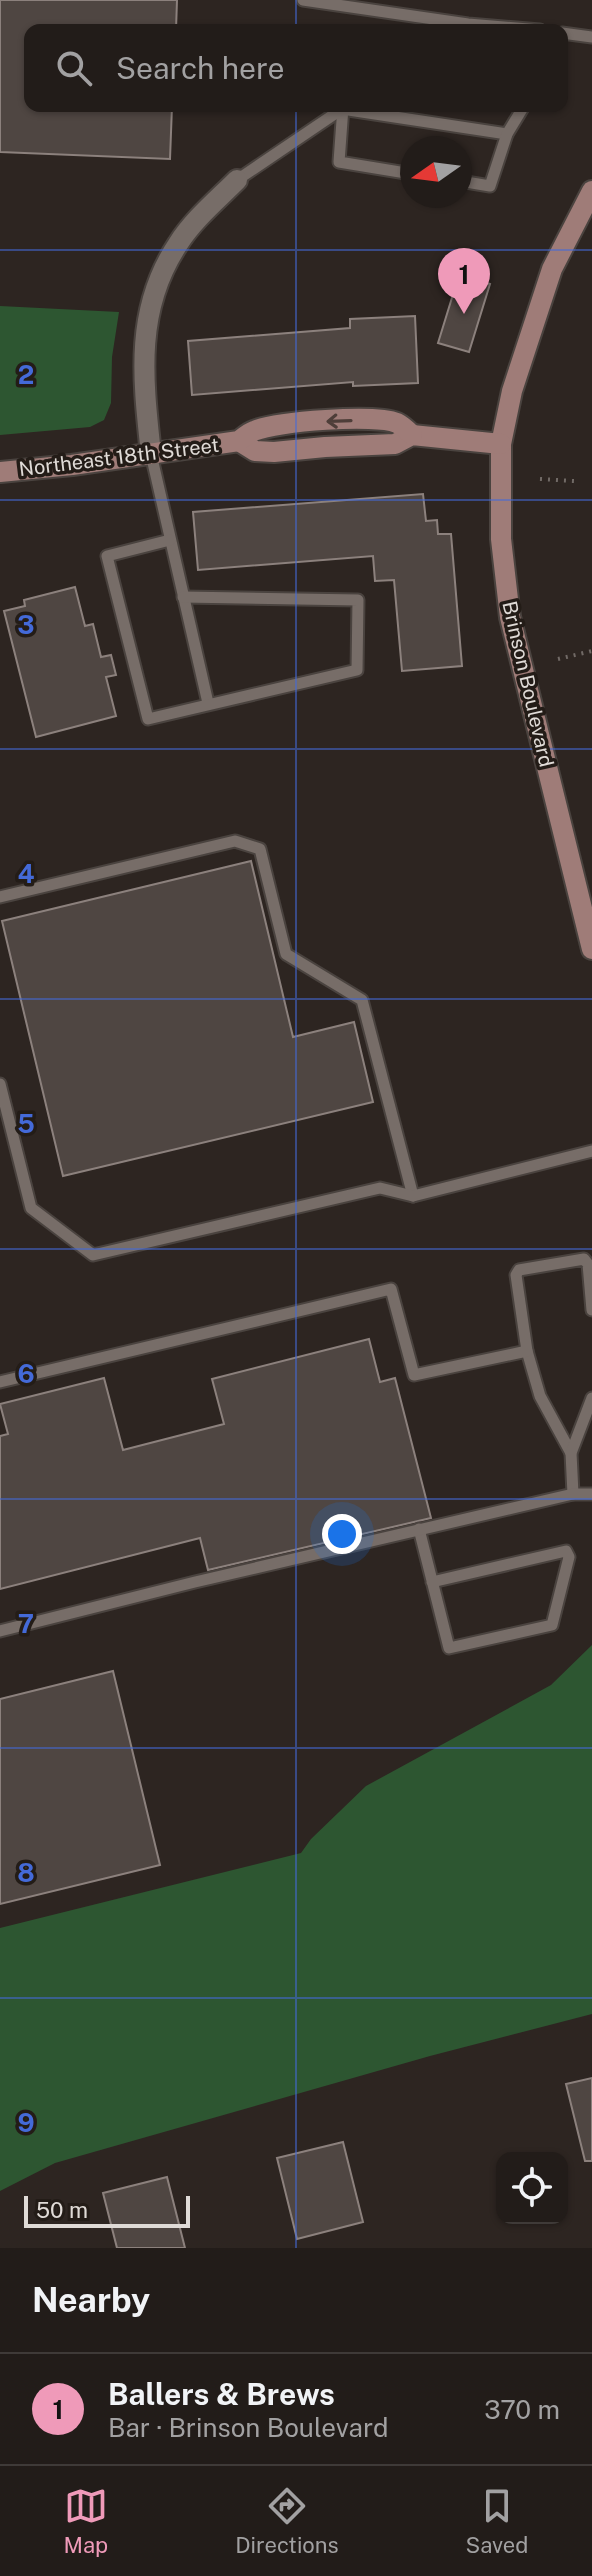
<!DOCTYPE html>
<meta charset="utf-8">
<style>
:root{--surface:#221c19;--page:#2e2926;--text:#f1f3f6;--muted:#a2a1a2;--line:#3f3a38;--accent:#ef9ab9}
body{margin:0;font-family:"Public Sans",sans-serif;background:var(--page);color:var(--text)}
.controls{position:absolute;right:24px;bottom:24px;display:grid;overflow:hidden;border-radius:16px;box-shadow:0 2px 6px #0004}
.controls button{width:72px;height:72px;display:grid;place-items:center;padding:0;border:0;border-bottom:2px solid var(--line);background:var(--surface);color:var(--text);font:40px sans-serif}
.compass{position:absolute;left:400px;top:136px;width:72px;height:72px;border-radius:50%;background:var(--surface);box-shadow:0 2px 6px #0004;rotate:256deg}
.scale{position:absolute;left:24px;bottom:20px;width:166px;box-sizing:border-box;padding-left:8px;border:4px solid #e0dbd7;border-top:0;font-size:22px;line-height:28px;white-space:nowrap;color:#e0dbd7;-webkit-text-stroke:6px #231c17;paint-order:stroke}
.you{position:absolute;left:342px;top:1534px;width:28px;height:28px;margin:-20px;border:6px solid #fff;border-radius:50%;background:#1a73e8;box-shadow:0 0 0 12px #1a73e833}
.badge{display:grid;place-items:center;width:52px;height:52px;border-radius:50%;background:var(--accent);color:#111;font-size:26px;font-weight:700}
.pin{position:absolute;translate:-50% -66px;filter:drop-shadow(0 2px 4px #0008)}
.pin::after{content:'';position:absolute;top:42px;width:28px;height:24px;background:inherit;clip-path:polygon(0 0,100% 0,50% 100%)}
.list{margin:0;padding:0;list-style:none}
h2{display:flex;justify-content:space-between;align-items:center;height:104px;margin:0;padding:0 32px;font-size:34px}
h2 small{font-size:26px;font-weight:400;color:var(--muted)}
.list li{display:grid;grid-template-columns:52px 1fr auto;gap:24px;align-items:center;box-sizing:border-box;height:112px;padding:0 32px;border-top:2px solid var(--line)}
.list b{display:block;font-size:30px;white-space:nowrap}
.list p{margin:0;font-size:26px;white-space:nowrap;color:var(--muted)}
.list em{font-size:26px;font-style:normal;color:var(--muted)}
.icon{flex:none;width:44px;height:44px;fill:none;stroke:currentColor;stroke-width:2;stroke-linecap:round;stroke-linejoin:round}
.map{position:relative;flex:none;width:592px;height:2248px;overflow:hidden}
.search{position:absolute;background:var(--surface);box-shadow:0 2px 6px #0004;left:24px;right:24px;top:24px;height:88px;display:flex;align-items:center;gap:20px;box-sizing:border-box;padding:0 28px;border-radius:16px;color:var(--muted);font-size:30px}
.sheet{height:216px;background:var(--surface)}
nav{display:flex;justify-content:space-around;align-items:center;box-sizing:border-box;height:112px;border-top:2px solid var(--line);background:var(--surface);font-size:22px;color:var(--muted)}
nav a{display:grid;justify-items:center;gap:4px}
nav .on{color:var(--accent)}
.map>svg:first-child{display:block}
.green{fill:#2d5631}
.building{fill:#4f4642;stroke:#8c817d;stroke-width:2}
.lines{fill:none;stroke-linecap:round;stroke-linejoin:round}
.lane-casing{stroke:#4a433f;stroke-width:15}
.street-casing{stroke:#4a433f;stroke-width:24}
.secondary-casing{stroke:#4a433f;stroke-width:24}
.path{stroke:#716a66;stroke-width:4;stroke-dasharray:2 6;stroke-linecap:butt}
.lane{stroke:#776d68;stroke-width:11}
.street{stroke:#776d68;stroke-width:20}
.secondary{stroke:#9f7c78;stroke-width:20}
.oneway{stroke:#4e3e39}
.grid{fill:none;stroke:#446ad8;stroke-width:2;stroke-opacity:0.55}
.labels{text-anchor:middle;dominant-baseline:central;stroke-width:7;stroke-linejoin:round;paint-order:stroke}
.street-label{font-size:20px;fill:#e0dbd7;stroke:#231c17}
.grid-label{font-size:26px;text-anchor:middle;font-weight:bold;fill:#446ad8;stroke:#231c17;stroke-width:7;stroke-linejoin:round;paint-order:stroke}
</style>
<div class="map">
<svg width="592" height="2248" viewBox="0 0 592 2248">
<rect width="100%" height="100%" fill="#2d2521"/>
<g class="green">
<path d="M 0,306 L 119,312 L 112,357 L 111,403 L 104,420 L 90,427 L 0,435 Z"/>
<path d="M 592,1645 L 592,2014 L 430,2056 L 55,2163 L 0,2191 L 0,1928 L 301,1853 L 311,1839 L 366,1786 L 551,1685 Z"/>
</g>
<g class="building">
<path d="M 0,0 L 177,0 L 176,30 L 30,30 L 30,106 L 172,106 L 170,159 L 0,152 Z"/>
<path d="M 459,275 L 490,284 L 469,352 L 438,343 Z"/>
<path d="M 415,316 L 418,383 L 353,386 L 353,382 L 192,395 L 188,341 L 350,328 L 350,319 Z"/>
<path d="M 423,494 L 426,521 L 437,520 L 438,534 L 451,534 L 462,666 L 402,671 L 394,580 L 375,581 L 373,556 L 198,570 L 193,512 Z"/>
<path d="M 75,587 L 85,626 L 93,624 L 101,657 L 111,655 L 116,675 L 106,677 L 116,716 L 36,737 L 4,611 L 25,606 L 24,600 Z"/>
<path d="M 251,861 L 293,1037 L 354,1022 L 373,1102 L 63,1176 L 2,921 Z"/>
<path d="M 369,1339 L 380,1382 L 395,1378 L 431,1518 L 208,1570 L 200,1538 L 0,1589 L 0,1436 L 8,1434 L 0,1404 L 104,1378 L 123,1450 L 224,1424 L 212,1379 Z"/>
<path d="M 113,1671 L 160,1865 L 0,1904 L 0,1699 Z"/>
<path d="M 592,2078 L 592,2161 L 585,2161 L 566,2084 Z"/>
<path d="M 343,2142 L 363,2222 L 297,2239 L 277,2158 Z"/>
<path d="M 167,2177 L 185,2248 L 117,2248 L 103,2193 Z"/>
</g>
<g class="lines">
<defs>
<g id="lane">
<path d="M 303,0 L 468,24 L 540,30"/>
<path d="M 562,33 L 592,37"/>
<path d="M 343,107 L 339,162 L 412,174"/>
<path d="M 237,180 L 342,109 L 507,134"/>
<path d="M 460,181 L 490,186 L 507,134 L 524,106"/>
<path d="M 151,454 L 208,703"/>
<path d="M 170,540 L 107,556 L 148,719 L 357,670 L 358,600 L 183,597"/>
<path d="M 0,897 L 235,841 L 260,849 L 286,954 L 362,1000 L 413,1196"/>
<path d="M 0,1084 L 31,1208 L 93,1255 L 380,1188 L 413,1196 L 592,1151"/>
<path d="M 527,1351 L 540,1396 L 571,1453"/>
<path d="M 0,1382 L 391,1289 L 414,1375 L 527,1351 L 516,1275 L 519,1270 L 584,1259 L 588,1264 L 592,1310"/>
<path d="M 573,1494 L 571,1453 L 592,1398"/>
<path d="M 419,1529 L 449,1648 L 552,1625 L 569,1557 L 566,1551 L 432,1582"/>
<path d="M 0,1631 L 195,1582 L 573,1494 L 592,1494"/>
</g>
<path id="street" d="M 151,454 C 143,380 134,310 178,244 C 193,220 217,200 237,180"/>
<g id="secondary">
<path d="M 592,191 L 552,269 L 512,391 L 501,444 L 501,539 L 510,617 L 592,949"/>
<path d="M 239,441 L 255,451 L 274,452 L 325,447 L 395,444 L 412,435 L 501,444"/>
<path d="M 0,472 L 72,465 L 239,441 C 243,438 248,433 254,431 C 276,421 376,414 397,423 C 403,426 408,431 412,435"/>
</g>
</defs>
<use href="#lane" class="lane-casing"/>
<use href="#street" class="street-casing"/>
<use href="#secondary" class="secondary-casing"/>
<g class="path">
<path d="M 540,479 L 574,481"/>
<path d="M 558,659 L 592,651"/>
</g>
<use href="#lane" class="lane"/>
<use href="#street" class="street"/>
<use href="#secondary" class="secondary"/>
</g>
<defs><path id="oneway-shaft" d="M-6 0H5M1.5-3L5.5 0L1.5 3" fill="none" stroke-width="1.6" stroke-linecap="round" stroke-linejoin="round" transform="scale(2)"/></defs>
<use class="oneway" href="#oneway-shaft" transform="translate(339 421) rotate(178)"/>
<path class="grid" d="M 296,0 L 296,30M 296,106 L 296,2248M 0,250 L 592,250M 0,500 L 592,500M 0,749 L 592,749M 0,999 L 592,999M 0,1249 L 592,1249M 0,1499 L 592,1499M 0,1748 L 592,1748M 0,1998 L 592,1998"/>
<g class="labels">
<g class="street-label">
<text transform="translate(119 457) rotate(-7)">Northeast 18th Street</text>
<text transform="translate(528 684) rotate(77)">Brinson Boulevard</text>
</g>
</g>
<g class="grid-label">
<text x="26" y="384">2</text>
<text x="26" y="634">3</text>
<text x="26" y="883">4</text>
<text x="26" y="1133">5</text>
<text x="26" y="1383">6</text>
<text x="26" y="1633">7</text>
<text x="26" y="1882">8</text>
<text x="26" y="2132">9</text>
</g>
</svg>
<div class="controls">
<button><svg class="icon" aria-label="locate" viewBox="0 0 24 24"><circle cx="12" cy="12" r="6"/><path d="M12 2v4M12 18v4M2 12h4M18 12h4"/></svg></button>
</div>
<svg class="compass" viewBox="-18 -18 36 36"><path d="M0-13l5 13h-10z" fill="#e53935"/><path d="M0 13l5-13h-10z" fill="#a2a1a2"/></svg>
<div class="scale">50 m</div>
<div class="you"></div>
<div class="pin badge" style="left:464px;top:314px">1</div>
<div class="search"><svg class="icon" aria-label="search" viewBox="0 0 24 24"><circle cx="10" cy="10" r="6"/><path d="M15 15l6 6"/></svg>Search here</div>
</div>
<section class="sheet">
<h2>Nearby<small></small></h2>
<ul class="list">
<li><span class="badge">1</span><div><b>Ballers &amp; Brews</b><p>Bar · Brinson Boulevard</p></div><em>370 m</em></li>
</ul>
</section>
<nav>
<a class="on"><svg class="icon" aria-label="map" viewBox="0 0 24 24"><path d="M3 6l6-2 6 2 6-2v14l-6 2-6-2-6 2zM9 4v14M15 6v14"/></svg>Map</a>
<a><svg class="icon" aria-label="directions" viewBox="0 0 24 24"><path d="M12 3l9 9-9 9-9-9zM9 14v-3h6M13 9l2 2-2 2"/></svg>Directions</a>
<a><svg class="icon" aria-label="saved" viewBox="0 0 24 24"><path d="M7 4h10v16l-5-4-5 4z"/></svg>Saved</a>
</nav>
